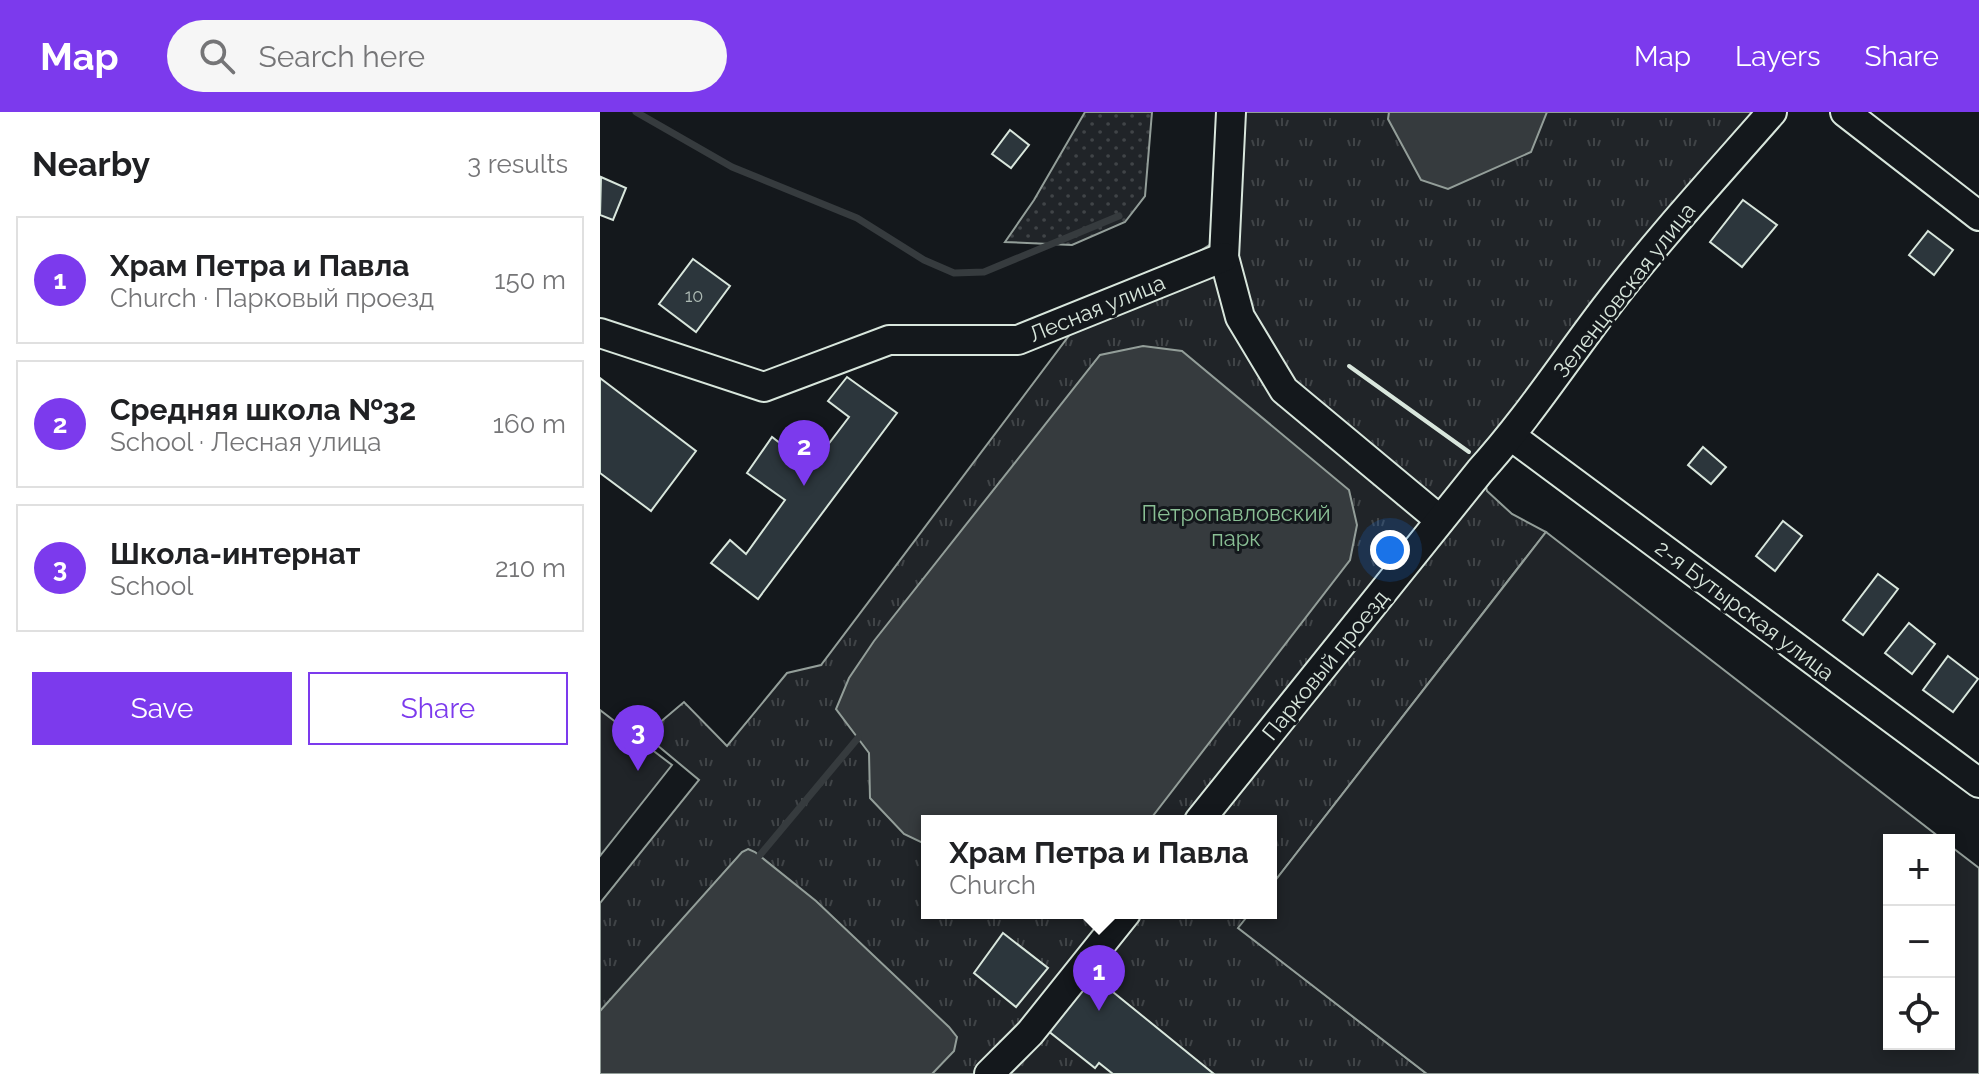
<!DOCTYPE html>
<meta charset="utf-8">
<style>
:root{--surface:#fff;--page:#f6f6f6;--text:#202124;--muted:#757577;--line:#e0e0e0;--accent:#7c3aed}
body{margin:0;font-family:Raleway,sans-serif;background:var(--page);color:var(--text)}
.controls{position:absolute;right:24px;bottom:24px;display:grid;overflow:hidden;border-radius:0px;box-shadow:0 4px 12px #0003}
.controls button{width:72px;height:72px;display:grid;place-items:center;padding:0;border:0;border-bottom:2px solid var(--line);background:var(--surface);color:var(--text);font:40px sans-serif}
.you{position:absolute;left:790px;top:438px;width:28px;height:28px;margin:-20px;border:6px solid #fff;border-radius:50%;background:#1a73e8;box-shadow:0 0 0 12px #1a73e833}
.badge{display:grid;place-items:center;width:52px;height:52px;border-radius:50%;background:var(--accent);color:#fff;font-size:26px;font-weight:700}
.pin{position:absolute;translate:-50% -66px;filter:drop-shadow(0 2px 4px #0008)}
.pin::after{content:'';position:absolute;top:42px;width:28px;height:24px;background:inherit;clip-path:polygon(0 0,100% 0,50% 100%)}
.popup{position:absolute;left:321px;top:703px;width:356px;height:104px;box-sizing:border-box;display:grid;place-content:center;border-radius:0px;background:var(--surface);filter:drop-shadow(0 2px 6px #0005);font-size:26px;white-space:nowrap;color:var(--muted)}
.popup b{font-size:30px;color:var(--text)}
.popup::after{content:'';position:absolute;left:50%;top:100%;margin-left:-16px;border:16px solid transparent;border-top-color:var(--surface)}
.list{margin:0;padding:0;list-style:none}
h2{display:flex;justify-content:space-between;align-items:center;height:104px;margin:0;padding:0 32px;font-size:34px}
h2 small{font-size:26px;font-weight:400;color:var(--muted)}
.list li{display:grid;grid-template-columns:52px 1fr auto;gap:24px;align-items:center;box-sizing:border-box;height:128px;margin:0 16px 16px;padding:0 16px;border:2px solid var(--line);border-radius:0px}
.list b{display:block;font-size:30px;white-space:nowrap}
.list p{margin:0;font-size:26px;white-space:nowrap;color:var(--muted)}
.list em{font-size:26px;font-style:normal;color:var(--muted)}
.actions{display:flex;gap:16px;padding:24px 32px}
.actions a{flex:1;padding:18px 0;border:2px solid var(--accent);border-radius:0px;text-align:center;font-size:28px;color:var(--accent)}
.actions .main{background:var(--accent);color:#fff}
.icon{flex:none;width:44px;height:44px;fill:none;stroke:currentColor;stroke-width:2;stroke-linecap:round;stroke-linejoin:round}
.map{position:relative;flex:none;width:1379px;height:962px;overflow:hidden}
header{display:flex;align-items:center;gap:48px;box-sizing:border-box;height:112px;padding:0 40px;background:var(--accent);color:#fff}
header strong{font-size:38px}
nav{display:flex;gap:44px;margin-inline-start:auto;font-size:28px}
.search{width:560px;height:72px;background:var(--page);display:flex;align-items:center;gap:20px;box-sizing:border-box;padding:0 28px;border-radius:44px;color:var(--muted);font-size:30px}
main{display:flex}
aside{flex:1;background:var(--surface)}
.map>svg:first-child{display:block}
.grass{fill:url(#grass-dots);stroke:#939e99;stroke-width:2}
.park{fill:url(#park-tufts);stroke:#939e99;stroke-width:2}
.pitch{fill:#202428;stroke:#939e99;stroke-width:2}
.water{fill:#363b3e;stroke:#939e99;stroke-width:2}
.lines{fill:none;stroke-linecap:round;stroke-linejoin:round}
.stream{stroke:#363b3e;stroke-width:7}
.building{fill:#2c363c;stroke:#d8e6dc;stroke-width:2}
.minor-casing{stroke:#d8e6dc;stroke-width:32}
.minor{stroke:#14181c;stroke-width:28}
.wall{stroke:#d8e6dc;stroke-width:4}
.labels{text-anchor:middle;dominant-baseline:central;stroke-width:6;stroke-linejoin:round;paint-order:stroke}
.number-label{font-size:18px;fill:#adbab4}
.street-label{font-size:22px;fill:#d8e6dc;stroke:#14181c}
.park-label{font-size:22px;fill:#8ac095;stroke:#14181c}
</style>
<header>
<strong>Map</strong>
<div class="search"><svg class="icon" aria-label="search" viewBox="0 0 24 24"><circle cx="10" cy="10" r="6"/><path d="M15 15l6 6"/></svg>Search here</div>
<nav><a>Map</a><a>Layers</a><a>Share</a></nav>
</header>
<main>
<aside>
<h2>Nearby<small>3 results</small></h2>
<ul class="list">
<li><span class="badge">1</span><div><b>Храм Петра и Павла</b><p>Church · Парковый проезд</p></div><em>150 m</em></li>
<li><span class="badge">2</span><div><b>Средняя школа №32</b><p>School · Лесная улица</p></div><em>160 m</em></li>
<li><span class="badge">3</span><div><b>Школа-интернат</b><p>School</p></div><em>210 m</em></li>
</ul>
<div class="actions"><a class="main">Save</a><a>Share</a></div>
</aside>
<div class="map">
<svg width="1379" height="962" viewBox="0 0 1379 962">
<defs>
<pattern id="grass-dots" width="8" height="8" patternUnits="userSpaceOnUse" patternTransform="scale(2)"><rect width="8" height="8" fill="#202428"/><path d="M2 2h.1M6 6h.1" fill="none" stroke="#404447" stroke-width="1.8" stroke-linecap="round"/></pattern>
<pattern id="park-tufts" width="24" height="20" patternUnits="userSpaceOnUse" patternTransform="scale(2)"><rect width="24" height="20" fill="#202428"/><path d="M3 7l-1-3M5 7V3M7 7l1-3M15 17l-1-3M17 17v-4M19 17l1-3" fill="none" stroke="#404447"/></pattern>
</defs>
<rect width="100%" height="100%" fill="#14181c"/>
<path class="grass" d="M 485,0 L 552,0 L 545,84 L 525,110 L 472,133 L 405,130 L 434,88 Z"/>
<path class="park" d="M 643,0 L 1166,0 L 878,339 L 887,379 L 912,402 L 946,420 L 671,774 L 671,709 L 327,709 L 327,801 L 650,801 L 639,816 L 827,962 L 0,962 L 0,791 L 99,668 L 45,623 L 84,590 L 127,634 L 187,561 L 221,553 L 471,221 L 633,118 Z"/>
<g class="pitch">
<path d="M 946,420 L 1343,728 L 1289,728 L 1289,932 L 1349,932 L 1349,733 L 1379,756 L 1379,962 L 827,962 L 638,816 L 650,801 L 671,801 L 671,774 Z"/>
<path d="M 0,598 L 72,653 L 0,744 Z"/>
</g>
<g class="water">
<path d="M 789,0 L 947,0 L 931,40 L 848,77 L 821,68 L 788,7 Z"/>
<path d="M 543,234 L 582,239 L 749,378 L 757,413 L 750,448 L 549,709 L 327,709 L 327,733 L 304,722 L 270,686 L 269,641 L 236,597 L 249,566 L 274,529 L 500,243 Z"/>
<path d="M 148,737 L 155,740 L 216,789 L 349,915 L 357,925 L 354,939 L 332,962 L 0,962 L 0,899 L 142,740 Z"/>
</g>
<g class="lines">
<g class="stream">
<path d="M 36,0 L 132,55 L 257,106 L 324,148 L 354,161 L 384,160 L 519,104"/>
<path d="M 160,743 L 258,626"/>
</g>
</g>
<g class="building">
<path d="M 410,18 L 429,33 L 411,56 L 392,42 Z"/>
<path d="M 1,65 L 26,76 L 13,108 L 0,103 Z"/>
<path d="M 1143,88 L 1177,113 L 1142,155 L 1110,130 Z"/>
<path d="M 1328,119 L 1353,138 L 1334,163 L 1309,143 Z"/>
<path d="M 93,147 L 130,174 L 96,220 L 59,192 Z"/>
<path d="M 247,265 L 297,301 L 158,487 L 111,451 L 130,428 L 146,442 L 185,388 L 147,361 L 172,325 L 211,355 L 249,305 L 228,289 Z"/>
<path d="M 0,266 L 96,339 L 51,399 L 0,361 Z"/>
<path d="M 1103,335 L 1126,355 L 1111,372 L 1088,353 Z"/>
<path d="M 1183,409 L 1202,424 L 1175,459 L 1156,444 Z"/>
<path d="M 1278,462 L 1298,477 L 1263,523 L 1243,508 Z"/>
<path d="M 1309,511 L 1335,532 L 1312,562 L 1285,541 Z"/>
<path d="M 1348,544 L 1378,567 L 1353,600 L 1323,578 Z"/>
<path d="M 403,821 L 448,856 L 416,895 L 374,861 Z"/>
<path d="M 492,863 L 614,962 L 513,962 L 499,951 L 495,956 L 447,918 Z"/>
</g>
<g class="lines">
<defs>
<g id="minor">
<path d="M 631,0 L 624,145 L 640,205 L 684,278 L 840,408"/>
<path d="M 1245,0 L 1379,104"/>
<path d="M 0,221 L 164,275 L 289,228 L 418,228 L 624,145"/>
<path d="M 911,324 L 1379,671"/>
<path d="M 599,709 L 880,359 C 927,307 964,250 1006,195 C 1058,127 1116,64 1172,0"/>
<path d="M 389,962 L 430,921 L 526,801"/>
</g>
</defs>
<use href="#minor" class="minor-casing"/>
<use href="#minor" class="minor"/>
<path class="wall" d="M 749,254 L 869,340"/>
</g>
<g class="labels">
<g class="number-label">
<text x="94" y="183">10</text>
</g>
<g class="street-label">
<text transform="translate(1024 178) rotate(-52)">Зеленцовская улица</text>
<text transform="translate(497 196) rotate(-22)">Лесная улица</text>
<text transform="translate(1145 498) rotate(37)">2-я Бутырская улица</text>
<text transform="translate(725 553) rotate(-51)">Парковый проезд</text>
</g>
<g class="park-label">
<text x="636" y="401">Петропавловский<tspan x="636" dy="25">парк</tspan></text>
</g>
</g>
</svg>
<div class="controls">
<button>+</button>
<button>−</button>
<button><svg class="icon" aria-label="locate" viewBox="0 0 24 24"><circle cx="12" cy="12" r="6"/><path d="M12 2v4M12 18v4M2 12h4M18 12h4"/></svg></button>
</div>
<div class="you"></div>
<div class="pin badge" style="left:499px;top:899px">1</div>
<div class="popup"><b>Храм Петра и Павла</b>Church</div>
<div class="pin badge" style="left:204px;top:374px">2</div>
<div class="pin badge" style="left:38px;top:659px">3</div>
</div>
</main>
